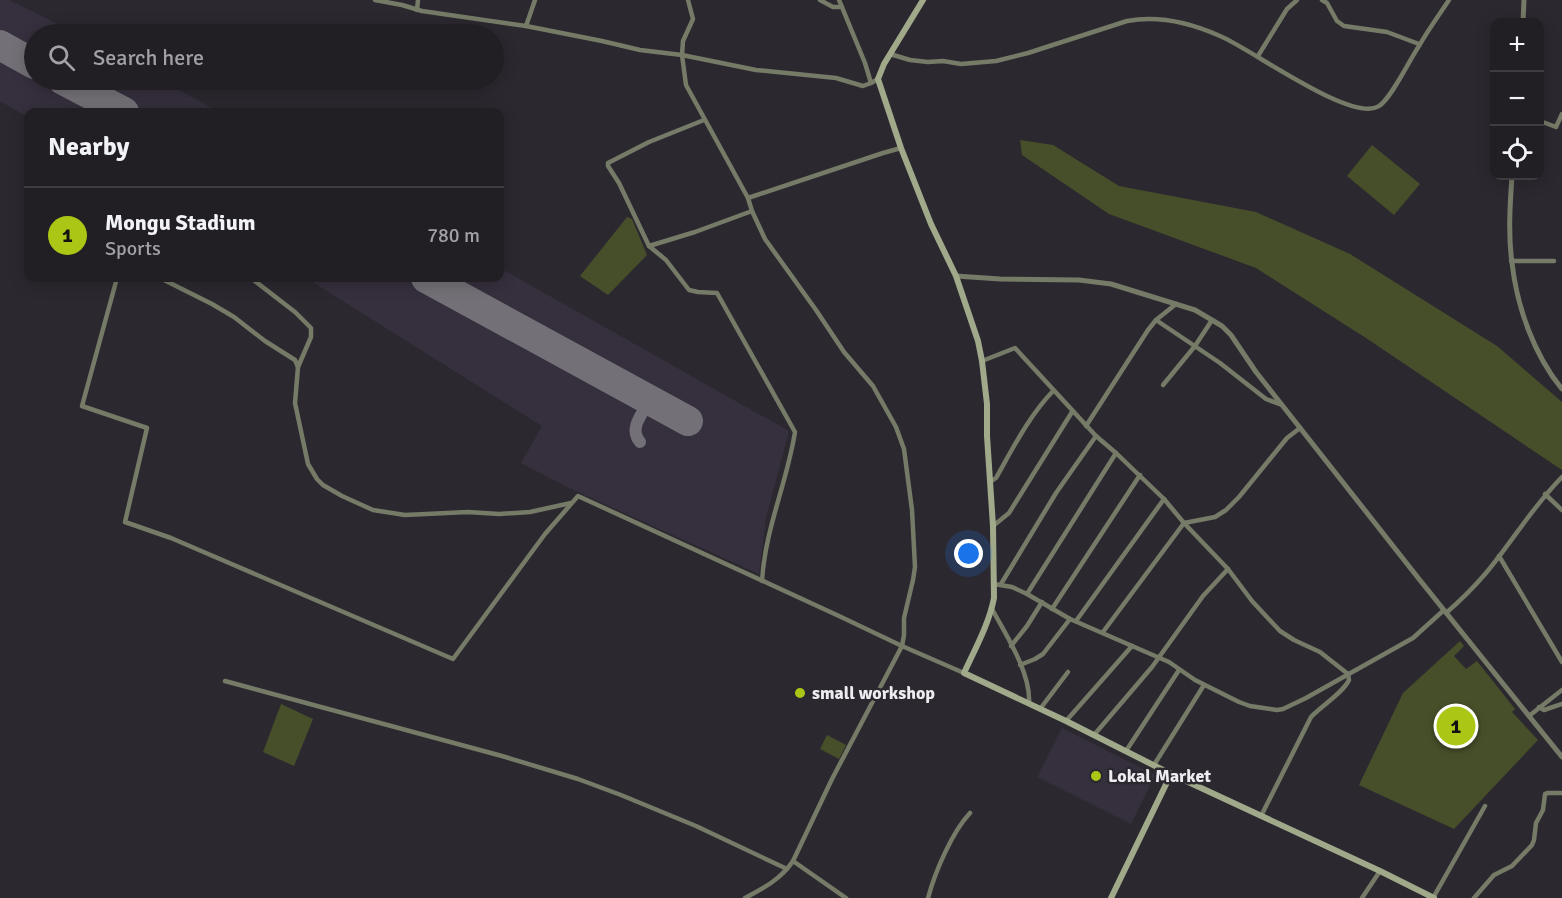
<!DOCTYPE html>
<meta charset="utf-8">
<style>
:root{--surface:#211e24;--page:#2d2b31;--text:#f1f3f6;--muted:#a2a2a6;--line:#3e3c41;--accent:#abc615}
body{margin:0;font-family:Signika,sans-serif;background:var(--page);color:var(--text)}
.controls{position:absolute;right:18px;top:18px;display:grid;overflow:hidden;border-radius:12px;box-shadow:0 3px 15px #0003}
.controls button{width:54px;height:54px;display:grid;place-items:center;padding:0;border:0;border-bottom:2px solid var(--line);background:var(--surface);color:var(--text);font:30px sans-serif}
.you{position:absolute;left:969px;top:554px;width:21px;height:21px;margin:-15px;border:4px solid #fff;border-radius:50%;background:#1a73e8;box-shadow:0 0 0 9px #1a73e833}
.badge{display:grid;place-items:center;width:39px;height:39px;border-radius:50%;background:var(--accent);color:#111;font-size:20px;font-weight:700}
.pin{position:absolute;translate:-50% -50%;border:3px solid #fff;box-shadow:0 2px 6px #0006}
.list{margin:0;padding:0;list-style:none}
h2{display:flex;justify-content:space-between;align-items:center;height:78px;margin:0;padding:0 24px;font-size:26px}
h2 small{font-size:20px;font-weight:400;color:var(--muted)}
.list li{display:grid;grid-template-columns:39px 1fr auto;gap:18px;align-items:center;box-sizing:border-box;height:96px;padding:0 24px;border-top:2px solid var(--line)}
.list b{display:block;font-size:22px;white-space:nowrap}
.list p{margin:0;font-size:20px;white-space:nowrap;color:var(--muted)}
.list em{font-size:20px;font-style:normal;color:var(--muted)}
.icon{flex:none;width:33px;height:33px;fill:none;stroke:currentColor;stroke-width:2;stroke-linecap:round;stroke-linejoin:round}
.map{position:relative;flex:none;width:1562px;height:898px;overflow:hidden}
.search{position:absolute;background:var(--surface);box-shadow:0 3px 15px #0003;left:24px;top:24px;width:480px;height:66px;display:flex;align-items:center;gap:15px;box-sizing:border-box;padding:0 21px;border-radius:33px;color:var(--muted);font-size:22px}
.panel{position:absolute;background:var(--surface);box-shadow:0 3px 15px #0003;left:24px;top:108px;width:480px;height:174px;border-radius:12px}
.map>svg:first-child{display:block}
.built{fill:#362f3d}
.green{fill:#474f2a}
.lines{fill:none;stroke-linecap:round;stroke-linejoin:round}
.taxiway{stroke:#747077;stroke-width:12}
.runway{stroke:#747077;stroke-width:30}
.minor{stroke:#757b67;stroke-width:4.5}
.tertiary{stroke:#757b67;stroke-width:5}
.secondary{stroke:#a0a989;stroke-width:6}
.poi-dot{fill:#abc615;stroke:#2c2830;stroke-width:2}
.labels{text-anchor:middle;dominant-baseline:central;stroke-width:5;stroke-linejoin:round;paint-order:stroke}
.poi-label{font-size:18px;font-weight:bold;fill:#eeebf1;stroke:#2c2830;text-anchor:start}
</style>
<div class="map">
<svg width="1562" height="898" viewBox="0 0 1562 898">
<rect width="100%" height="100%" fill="#2c2830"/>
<g class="built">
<path d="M 0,0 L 9,0 L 78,34 L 34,34 L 34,80 L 161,80 L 219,112 L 28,112 L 28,117 L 0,101 Z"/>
<path d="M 500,268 L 789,431 L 766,518 L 759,574 L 569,488 L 521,463 L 542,426 L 306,278 L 500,278 Z"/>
<path d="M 1062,728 L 1155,775 L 1131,824 L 1037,777 Z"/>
</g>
<g class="green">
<path d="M 1020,140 L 1053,145 L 1119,186 L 1256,212 L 1350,254 L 1497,346 L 1562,402 L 1562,470 L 1366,338 L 1256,268 L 1109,214 L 1022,155 Z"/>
<path d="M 1372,145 L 1420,184 L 1394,215 L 1347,176 Z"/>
<path d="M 627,217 L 632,219 L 647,255 L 608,295 L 580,276 Z"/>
<path d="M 1460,641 L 1464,646 L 1454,656 L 1466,669 L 1477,661 L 1515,709 L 1512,712 L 1538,740 L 1454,829 L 1359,785 L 1403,693 Z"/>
<path d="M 281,704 L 313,719 L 294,766 L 263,752 Z"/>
<path d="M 827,735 L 846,745 L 839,759 L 820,749 Z"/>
</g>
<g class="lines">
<path class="taxiway" d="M 640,442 C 628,428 643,413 650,400"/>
<g class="runway">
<path d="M 0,45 L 34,64"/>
<path d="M 63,80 L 124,112"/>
<path d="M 426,278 L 688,421"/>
</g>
<g class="minor">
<path d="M 375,0 L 402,5 L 422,11 L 526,26 L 602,41 L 640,50 L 682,55 L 756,70 L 836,78 L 863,86 L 871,83 L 878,79"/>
<path d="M 688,0 L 693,19 L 683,41 L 682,55 L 686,85 L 748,198 L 883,153 L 901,148"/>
<path d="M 820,0 L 833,7 L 842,7"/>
<path d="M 839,0 L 865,63 L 871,83"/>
<path d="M 1322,0 L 1327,3 L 1337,21 L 1344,26 L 1387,32 L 1419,44"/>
<path d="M 417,10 L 418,0"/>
<path d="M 526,26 L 535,0"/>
<path d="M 890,54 L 910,60 L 928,62 L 943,61 L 961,64 L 996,61 L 1028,53 L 1127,21 C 1159,15 1191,23 1220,36 C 1250,48 1352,124 1379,106 C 1391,99 1410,59 1419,46 C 1428,30 1439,15 1449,0"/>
<path d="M 1258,56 L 1287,9 L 1297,0"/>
<path d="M 704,120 L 649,142 L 608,163 L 608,166 L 619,183 L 649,246 L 695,232 L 752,211 L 748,198"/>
<path d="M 1540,121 L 1556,127 L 1562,114"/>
<path d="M 649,246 L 666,260 L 689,290 L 698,292 L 717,293 L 795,432 C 787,483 765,529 762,581"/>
<path d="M 1511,261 L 1554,261"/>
<path d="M 117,278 L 82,406 L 147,428 L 125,522 L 171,538 L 453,659 L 545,534 L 578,496 L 839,616 L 902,646 L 964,673"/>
<path d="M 160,278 L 212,304 L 234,317 L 265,341 L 295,360 L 298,367 L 295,403 L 308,464 L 317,479 L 323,485 L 342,496 L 373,510 L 405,515 L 468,512 L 499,514 L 530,512 L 571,503"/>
<path d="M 251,278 L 295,312 L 311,328 L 311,337 L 298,367"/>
<path d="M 1156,320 L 1220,363 L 1266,399 L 1282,405"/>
<path d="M 982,361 L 1015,348 L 1096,436 L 1116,453 L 1164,499 L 1184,523 L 1228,569 L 1252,601 L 1280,631 L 1294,640 L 1320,652 L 1348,674 L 1349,680 C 1343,693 1321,706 1311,717 L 1261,816"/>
<path d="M 1163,385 L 1195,346 L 1212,320"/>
<path d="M 1086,426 L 1148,330 L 1156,320 L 1176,304"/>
<path d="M 990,482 L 996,478 C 1013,448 1029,416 1053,391"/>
<path d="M 1545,494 L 1562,510"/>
<path d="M 993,526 L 1009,513 L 1072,412"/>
<path d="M 1499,556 L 1562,662"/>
<path d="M 994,584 L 1012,587 L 1027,594 L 1070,619 L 1169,662 L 1195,680 L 1239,702 L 1250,706 L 1277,710 L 1283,709 L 1306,698 L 1413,638 L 1444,610"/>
<path d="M 1001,584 L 1056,493 L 1096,436"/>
<path d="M 1027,594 L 1116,453"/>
<path d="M 992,609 C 1006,635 1031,673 1029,703"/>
<path d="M 1052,609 L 1140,475"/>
<path d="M 1446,613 C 1460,601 1474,587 1486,573 C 1512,542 1533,506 1562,477"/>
<path d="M 1076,621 L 1164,499"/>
<path d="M 1103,632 L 1184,523 L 1215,517 L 1226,510 L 1239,497 L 1287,438 L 1300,428"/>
<path d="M 1011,646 L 1027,626 L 1042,602"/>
<path d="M 1020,665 L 1035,659 L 1043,654 L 1070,619"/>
<path d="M 225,681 L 502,756 L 578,779 L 621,795 L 696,826 L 787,869"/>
<path d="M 1539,707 L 1544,710 L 1562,704"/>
<path d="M 1040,709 L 1068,672"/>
<path d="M 1529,716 L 1562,690"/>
<path d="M 1066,721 L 1132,646"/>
<path d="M 1094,735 L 1152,667 L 1203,596 L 1228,569"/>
<path d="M 1126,751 L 1179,670"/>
<path d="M 1154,765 L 1204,685"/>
<path d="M 793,861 L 846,898"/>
<path d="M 745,898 C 764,888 781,879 793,861 L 832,779 L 902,646 L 904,635 L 904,618 L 913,580 L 915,567 L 912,510 L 904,449 L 896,427 L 873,386 L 844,352 L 816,310 L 765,239 L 752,211"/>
<path d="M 928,898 C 935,872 952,832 970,813"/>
<path d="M 1362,898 L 1380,871"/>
<path d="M 1433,898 L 1485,806"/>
<path d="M 1474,898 L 1494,875 L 1512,866 L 1532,845 L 1534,840 L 1536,823 L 1543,810 L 1545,794 L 1548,793 L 1562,793"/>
</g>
<g class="tertiary">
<path d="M 1523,22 L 1524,0"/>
<path d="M 1512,176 C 1510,204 1508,234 1512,263 C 1517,307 1534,355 1562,389"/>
<path d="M 956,276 L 1000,279 L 1079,280 L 1111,284 L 1195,310 L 1222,326 L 1231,335 L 1256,372 L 1419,579 L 1562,757"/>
</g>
<g class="secondary">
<path d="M 923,0 L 884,64 L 878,79 L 901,148 L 931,224 L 956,276 L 978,341 L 982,361 L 987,404 L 987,436 L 993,526 L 994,598 C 989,624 975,649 964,673 L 1066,721 L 1171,774 L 1380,871 L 1434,898"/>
<path d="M 1111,898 L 1171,774"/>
</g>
</g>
<g class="poi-dot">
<circle cx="800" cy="693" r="6"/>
<circle cx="1096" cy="776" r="6"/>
</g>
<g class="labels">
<g class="poi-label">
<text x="812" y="693">small workshop</text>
<text x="1108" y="776">Lokal Market</text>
</g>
</g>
</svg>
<div class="controls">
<button>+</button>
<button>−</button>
<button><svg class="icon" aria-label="locate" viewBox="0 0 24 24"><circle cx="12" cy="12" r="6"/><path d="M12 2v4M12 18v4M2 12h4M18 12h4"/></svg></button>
</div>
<div class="you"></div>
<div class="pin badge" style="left:1456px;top:726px">1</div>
<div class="search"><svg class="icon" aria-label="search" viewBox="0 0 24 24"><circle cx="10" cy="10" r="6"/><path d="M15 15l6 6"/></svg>Search here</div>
<section class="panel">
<h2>Nearby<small></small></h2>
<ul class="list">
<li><span class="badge">1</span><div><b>Mongu Stadium</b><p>Sports</p></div><em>780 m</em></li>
</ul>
</section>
</div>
